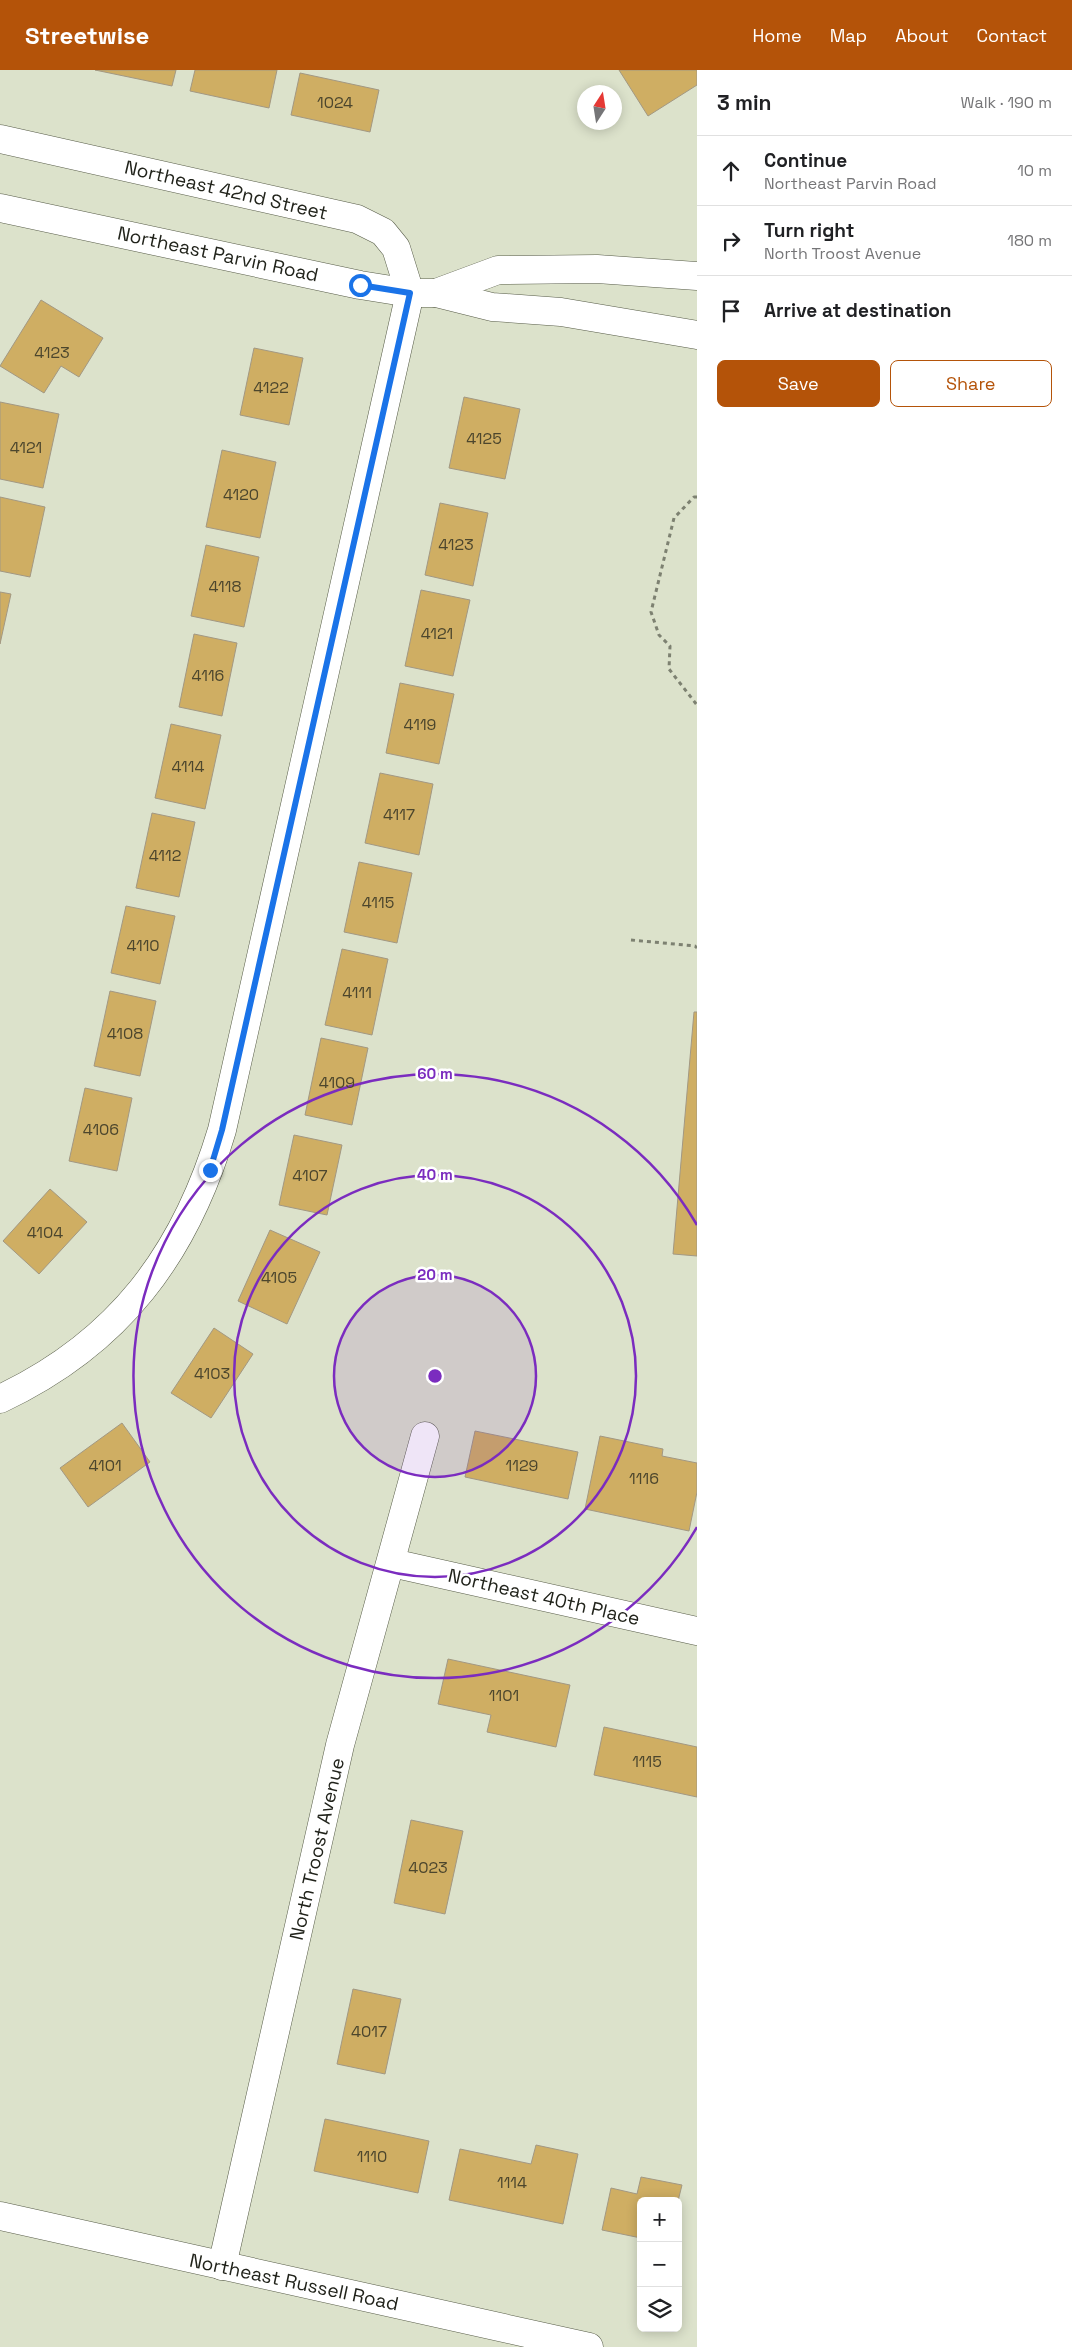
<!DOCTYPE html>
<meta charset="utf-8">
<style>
:root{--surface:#fff;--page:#f6f6f6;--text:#202124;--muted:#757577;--line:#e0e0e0;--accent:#b45309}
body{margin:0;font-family:"Space Grotesk",sans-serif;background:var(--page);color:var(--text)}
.controls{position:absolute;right:15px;bottom:15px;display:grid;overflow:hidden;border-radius:8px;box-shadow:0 2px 12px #0003}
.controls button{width:45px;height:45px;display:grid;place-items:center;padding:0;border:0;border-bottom:1px solid var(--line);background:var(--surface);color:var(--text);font:25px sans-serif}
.compass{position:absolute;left:577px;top:15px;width:45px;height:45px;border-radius:50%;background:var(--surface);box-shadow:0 2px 12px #0003;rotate:12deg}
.stop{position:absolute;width:15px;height:15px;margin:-11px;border:4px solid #1a73e8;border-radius:50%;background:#fff}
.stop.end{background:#1a73e8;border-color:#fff;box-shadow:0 1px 5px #0008}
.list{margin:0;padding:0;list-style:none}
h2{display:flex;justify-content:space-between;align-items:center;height:65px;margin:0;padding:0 20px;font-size:21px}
h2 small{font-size:16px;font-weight:400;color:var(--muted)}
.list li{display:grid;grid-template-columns:32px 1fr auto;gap:15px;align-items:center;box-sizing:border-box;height:70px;padding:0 20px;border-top:1px solid var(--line)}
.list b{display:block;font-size:19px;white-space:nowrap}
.list p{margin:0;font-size:16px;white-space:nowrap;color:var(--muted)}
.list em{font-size:16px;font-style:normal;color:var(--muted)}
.actions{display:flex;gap:10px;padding:15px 20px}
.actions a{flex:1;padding:11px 0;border:1px solid var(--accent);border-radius:8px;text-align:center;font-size:18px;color:var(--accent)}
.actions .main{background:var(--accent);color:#fff}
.icon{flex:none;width:28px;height:28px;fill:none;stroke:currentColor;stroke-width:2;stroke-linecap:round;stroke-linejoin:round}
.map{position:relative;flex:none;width:697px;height:2277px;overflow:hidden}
header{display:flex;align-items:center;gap:30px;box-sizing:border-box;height:70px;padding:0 25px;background:var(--accent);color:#fff}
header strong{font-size:24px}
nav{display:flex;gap:28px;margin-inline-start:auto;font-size:18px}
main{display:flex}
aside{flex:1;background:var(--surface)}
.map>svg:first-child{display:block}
.building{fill:#cfae63;stroke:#a29883}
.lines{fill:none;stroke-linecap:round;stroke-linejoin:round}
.minor-casing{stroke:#575c48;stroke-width:29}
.major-casing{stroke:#575c48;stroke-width:29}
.path{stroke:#7d8171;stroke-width:3;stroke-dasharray:4 4;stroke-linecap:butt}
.minor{stroke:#fff;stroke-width:28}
.major{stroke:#fff;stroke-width:28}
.route{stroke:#1a73e8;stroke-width:6}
.ring{fill:none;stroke:#7b2cbf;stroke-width:2.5}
.labels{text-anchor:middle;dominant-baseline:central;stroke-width:5;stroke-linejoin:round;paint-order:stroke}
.number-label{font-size:16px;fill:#4c462d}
.street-label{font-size:19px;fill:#21231b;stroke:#fff}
.centre{fill:#7b2cbf;stroke:#fff;stroke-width:2.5}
.ring-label{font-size:15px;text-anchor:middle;font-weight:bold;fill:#7b2cbf;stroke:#fff;stroke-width:5;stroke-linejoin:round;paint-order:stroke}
</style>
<header>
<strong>Streetwise</strong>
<nav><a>Home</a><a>Map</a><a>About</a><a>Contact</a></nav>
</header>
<main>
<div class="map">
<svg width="697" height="2277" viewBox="0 0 697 2277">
<rect width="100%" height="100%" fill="#dce2cb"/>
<g class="building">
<path d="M 95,0 L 176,0 L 172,16 Z"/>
<path d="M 195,0 L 277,0 L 269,38 L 190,21 Z"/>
<path d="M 619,0 L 697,0 L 697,15 L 648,46 Z"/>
<path d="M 300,3 L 379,20 L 370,62 L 291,45 Z"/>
<path d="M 41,230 L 103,268 L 79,307 L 61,296 L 44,323 L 0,296 Z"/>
<path d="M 254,278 L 303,288 L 289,355 L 240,345 Z"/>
<path d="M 464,327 L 520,339 L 505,409 L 449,398 Z"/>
<path d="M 0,332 L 59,344 L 43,418 L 0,409 Z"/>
<path d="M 222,380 L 276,392 L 260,468 L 206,457 Z"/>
<path d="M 0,427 L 45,437 L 30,507 L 0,501 Z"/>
<path d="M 440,433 L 488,443 L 473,516 L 425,505 Z"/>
<path d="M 206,475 L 259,487 L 244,557 L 191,546 Z"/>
<path d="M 421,520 L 470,530 L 453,606 L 405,596 Z"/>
<path d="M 0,522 L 11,524 L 0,574 Z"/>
<path d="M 194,564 L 237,573 L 222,646 L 179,637 Z"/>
<path d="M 400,613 L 454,624 L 439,694 L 386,683 Z"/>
<path d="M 171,654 L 221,665 L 205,739 L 155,728 Z"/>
<path d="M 380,703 L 433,714 L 419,785 L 365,773 Z"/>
<path d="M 152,743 L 195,752 L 179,827 L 136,818 Z"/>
<path d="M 359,792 L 412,803 L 397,873 L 344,862 Z"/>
<path d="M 126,836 L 175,846 L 160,914 L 111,903 Z"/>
<path d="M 342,879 L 388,889 L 372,965 L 325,955 Z"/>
<path d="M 110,921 L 156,931 L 140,1006 L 94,996 Z"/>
<path d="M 694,942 L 697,942 L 697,1186 L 673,1184 Z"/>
<path d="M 321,968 L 368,978 L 352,1055 L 305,1045 Z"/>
<path d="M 85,1018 L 132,1028 L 117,1101 L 69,1091 Z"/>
<path d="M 294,1065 L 342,1075 L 327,1145 L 279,1135 Z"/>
<path d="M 50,1119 L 87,1152 L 39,1204 L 3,1171 Z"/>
<path d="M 270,1160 L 320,1182 L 287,1254 L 238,1231 Z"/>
<path d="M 214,1258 L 253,1284 L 211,1348 L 171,1323 Z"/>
<path d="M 122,1353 L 150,1392 L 88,1437 L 60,1398 Z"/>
<path d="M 475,1361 L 578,1382 L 568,1429 L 465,1407 Z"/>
<path d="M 600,1366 L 663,1379 L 662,1386 L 697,1393 L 697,1422 L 689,1461 L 585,1439 Z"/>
<path d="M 448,1589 L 570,1615 L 556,1677 L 487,1662 L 491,1645 L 438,1634 Z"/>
<path d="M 604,1657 L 697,1677 L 697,1727 L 594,1705 Z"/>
<path d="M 411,1750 L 463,1761 L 445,1844 L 394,1833 Z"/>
<path d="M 353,1919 L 401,1929 L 385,2004 L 337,1994 Z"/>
<path d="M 325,2049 L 429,2071 L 418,2123 L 314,2101 Z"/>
<path d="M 536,2075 L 578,2084 L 563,2154 L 449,2130 L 460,2079 L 531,2094 Z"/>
<path d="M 641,2107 L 682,2115 L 678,2131 L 641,2131 L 641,2168 L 602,2160 L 611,2118 L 637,2124 Z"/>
</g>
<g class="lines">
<defs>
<g id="minor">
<path d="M 0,69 L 357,149 L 383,162 L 396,178 L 410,223 L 222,1060 C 185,1184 119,1273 0,1329"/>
<path d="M 392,1493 L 697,1561"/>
<path d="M 0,2146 L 589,2277"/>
<path d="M 222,2196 L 340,1675 L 425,1366"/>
</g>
<g id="major">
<path d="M 0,138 L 360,215 L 410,223 L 436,223 L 492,237 L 561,242 L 697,265"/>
<path d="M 436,223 L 498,200 L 597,199 L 697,206"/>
</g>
</defs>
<use href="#minor" class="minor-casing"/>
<use href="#major" class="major-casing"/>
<g class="path">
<path d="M 697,427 L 694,427 L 674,448 L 651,542 L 659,565 L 670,576 L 669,599 L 697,635"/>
<path d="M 631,870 L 695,876 L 697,878"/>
</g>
<use href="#minor" class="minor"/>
<use href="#major" class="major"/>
</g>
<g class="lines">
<path class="route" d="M 210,1100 L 222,1060 L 410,223 L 360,215"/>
</g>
<circle cx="435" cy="1306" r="101" fill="#7b2cbf" fill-opacity=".12"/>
<g class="ring">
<circle cx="435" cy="1306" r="101"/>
<circle cx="435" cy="1306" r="201"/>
<path d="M697 1457A302 302 0 1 1 697 1155"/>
</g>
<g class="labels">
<g class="number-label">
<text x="335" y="32">1024</text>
<text x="52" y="282">4123</text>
<text x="271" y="317">4122</text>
<text x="484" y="368">4125</text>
<text x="26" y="377">4121</text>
<text x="241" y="424">4120</text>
<text x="456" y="474">4123</text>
<text x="225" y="516">4118</text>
<text x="437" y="563">4121</text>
<text x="208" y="605">4116</text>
<text x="420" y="654">4119</text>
<text x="188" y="696">4114</text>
<text x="399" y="744">4117</text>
<text x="165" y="785">4112</text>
<text x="378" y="832">4115</text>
<text x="143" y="875">4110</text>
<text x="357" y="922">4111</text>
<text x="125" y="963">4108</text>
<text x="337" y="1012">4109</text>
<text x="101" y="1059">4106</text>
<text x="310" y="1105">4107</text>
<text x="45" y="1162">4104</text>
<text x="279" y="1207">4105</text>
<text x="212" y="1303">4103</text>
<text x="105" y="1395">4101</text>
<text x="522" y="1395">1129</text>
<text x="644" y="1408">1116</text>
<text x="504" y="1625">1101</text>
<text x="647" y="1691">1115</text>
<text x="428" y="1797">4023</text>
<text x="369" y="1961">4017</text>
<text x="372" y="2086">1110</text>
<text x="512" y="2112">1114</text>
</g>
<g class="street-label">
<text transform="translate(226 120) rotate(13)">Northeast 42nd Street</text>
<text transform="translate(218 184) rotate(12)">Northeast Parvin Road</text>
<text transform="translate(544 1527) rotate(13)">Northeast 40th Place</text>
<text transform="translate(317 1779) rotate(-77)">North Troost Avenue</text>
<text transform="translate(294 2212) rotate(12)">Northeast Russell Road</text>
</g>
</g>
<circle cx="435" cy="1306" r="8" class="centre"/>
<g class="ring-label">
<text x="435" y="1009">60 m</text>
<text x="435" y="1110">40 m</text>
<text x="435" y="1210">20 m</text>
</g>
</svg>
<div class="controls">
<button>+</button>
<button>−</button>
<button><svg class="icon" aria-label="layers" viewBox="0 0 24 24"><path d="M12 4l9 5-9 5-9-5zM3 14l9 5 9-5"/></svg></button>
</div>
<svg class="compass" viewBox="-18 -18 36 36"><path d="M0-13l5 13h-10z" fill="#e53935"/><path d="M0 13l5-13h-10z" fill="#757577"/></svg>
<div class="stop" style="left:360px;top:215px"></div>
<div class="stop end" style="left:210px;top:1100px"></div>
</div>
<aside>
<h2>3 min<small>Walk · 190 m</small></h2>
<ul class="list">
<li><svg class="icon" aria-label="ahead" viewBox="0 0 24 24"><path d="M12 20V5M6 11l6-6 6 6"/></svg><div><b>Continue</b><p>Northeast Parvin Road</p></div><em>10 m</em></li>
<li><svg class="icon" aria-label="right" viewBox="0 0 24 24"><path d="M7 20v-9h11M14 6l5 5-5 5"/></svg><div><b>Turn right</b><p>North Troost Avenue</p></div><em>180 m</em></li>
<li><svg class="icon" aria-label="arrive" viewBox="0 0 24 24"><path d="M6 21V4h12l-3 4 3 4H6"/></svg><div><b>Arrive at destination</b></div></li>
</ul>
<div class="actions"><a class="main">Save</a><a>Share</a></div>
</aside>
</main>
